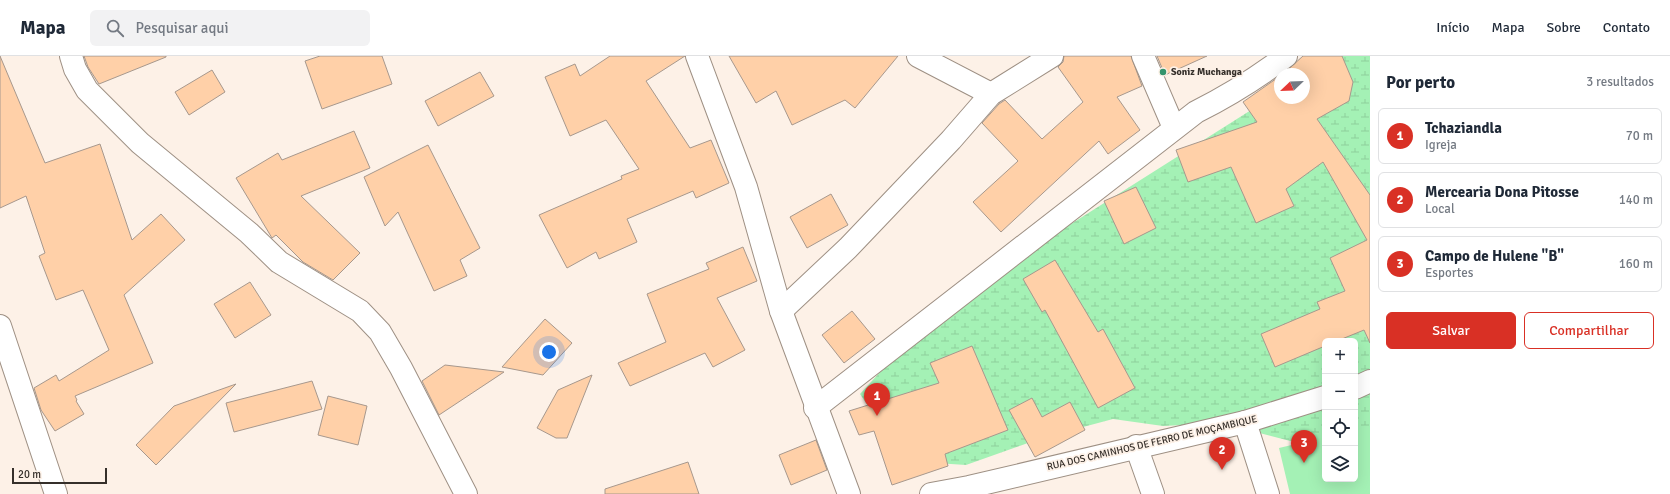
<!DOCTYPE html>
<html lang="pt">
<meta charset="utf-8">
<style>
:root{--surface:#fff;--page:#f2f2f3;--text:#1f2937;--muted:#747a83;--line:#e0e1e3;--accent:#d93025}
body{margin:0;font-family:Signika,sans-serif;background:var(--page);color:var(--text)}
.controls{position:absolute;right:12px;bottom:12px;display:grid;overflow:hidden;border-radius:6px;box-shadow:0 4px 16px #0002}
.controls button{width:36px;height:36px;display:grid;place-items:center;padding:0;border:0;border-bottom:1px solid var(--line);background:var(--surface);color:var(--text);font:20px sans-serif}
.compass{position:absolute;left:1274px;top:12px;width:36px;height:36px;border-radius:50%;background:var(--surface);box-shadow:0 4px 16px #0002;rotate:247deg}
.scale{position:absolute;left:12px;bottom:10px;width:95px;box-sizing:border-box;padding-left:4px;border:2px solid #352f2a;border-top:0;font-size:11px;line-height:14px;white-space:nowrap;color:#352f2a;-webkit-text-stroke:3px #fdf1e7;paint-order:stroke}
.you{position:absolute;left:549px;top:296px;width:14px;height:14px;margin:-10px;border:3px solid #fff;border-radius:50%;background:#1a73e8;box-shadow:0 0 0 6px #1a73e833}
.badge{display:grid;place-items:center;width:26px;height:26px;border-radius:50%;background:var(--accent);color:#fff;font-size:13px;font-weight:700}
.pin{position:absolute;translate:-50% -33px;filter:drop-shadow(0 1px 2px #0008)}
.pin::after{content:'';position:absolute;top:21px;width:14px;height:12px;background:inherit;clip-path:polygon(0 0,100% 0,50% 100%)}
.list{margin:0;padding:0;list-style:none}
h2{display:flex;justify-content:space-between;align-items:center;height:52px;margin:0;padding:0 16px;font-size:17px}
h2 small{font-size:13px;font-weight:400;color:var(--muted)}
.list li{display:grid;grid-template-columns:26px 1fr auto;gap:12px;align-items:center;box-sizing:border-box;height:56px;margin:0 8px 8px;padding:0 8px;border:1px solid var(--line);border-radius:6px}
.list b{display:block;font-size:15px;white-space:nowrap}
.list p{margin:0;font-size:13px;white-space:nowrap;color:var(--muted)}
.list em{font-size:13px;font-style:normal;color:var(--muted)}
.actions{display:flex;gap:8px;padding:12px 16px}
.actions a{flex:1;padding:9px 0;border:1px solid var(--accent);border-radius:6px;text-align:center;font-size:14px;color:var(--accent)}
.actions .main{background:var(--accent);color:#fff}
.icon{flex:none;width:22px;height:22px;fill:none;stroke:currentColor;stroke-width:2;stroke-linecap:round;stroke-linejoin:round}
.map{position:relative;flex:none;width:1370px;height:438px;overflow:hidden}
header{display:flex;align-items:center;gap:24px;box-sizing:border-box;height:56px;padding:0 20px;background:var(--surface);border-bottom:1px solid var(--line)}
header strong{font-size:19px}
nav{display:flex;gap:22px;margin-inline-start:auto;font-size:14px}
.search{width:280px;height:36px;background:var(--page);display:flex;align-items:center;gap:10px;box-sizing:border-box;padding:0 14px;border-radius:6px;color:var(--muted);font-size:15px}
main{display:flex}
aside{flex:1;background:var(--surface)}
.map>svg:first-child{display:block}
.wetland{fill:url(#wetland-marsh)}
.pitch{fill:#a4f1b5}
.building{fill:#ffd0a8;stroke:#a7988d}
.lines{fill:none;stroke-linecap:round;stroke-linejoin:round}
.minor-casing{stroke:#9e9084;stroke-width:24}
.minor{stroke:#fff;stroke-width:22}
.poi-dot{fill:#34946d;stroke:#fdf1e7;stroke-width:1.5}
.labels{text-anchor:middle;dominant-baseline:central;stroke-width:3.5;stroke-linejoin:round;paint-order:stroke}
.poi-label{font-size:10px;font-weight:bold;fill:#352f2a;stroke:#fdf1e7;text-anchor:start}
.street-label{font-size:10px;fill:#352f2a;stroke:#fdf1e7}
</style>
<header>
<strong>Mapa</strong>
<div class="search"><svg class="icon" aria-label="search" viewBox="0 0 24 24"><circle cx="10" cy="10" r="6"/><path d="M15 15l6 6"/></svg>Pesquisar aqui</div>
<nav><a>Início</a><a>Mapa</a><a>Sobre</a><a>Contato</a></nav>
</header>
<main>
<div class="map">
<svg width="1370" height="438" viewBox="0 0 1370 438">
<defs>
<pattern id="wetland-marsh" width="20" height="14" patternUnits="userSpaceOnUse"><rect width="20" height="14" fill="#a4f1b5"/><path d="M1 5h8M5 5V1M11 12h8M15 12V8" fill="none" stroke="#8ecf9c"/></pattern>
</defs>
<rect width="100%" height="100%" fill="#fdf1e7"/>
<path class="wetland" d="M 1309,0 L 1370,0 L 1370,396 L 1355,396 L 1355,285 L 1325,285 L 1325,394 L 1221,367 L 1163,370 L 1113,363 L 1042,382 L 966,409 L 905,405 L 860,338 L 892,303 L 1022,199 L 1273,40 L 1280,42 L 1304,42 L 1304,18 Z"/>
<path class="pitch" d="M 1370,370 L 1370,438 L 1290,438 L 1279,392 L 1325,381 L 1325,423 L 1355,423 L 1355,373 Z"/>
<g class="building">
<path d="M 0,0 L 45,107 L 100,88 L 132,184 L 161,158 L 185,184 L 124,239 L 153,307 L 75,340 L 77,344 L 76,345 L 84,358 L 55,375 L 41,354 L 34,332 L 56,319 L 59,325 L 109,294 L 83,234 L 56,244 L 39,200 L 45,197 L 26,140 L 0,152 Z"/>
<path d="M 84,0 L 166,0 L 166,1 L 99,28 L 88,11 Z"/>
<path d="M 320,0 L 382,0 L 392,28 L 322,53 L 305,5 Z"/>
<path d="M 610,0 L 685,0 L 646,25 L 690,92 L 711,84 L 729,127 L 696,142 L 693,135 L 627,163 L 637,186 L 599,203 L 596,196 L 567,212 L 539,159 L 622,123 L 621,120 L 639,113 L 606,64 L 570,80 L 545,21 L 575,8 L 580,20 Z"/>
<path d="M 729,0 L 898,0 L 855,52 L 845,44 L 792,69 L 776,35 L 756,47 Z"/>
<path d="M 1064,0 L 1131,0 L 1142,30 L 1117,41 L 1140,74 L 1108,98 L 1099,85 L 1001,176 L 973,146 L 1018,105 L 982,67 L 999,48 L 1005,44 L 1042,83 L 1083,46 L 1058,11 L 1063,6 Z"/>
<path d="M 1157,0 L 1207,0 L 1165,19 Z"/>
<path d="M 1303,0 L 1342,0 L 1353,26 L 1349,45 L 1317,63 L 1370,139 L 1370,287 L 1364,274 L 1337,285 L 1325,285 L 1325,290 L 1275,311 L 1261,278 L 1320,253 L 1317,246 L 1345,235 L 1330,202 L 1367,184 L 1323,106 L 1286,133 L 1294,150 L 1256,167 L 1231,111 L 1188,126 L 1176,94 L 1257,66 L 1243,46 L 1280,20 L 1280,42 L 1304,42 L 1304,18 L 1283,18 Z"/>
<path d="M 212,14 L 225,36 L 189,59 L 175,36 Z"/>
<path d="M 480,16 L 494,40 L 438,70 L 425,45 Z"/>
<path d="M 354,75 L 370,112 L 301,140 L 360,197 L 333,224 L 303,206 L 276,179 L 272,182 L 236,122 L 278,97 L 282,104 Z"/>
<path d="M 428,89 L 480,192 L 460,204 L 467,220 L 434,235 L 398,156 L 385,170 L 364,121 Z"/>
<path d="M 1136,131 L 1156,172 L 1124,188 L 1104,145 Z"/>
<path d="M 831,138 L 848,169 L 807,192 L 790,161 Z"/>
<path d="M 743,191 L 757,225 L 717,242 L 745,294 L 713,311 L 705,297 L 630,330 L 618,307 L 666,286 L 647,238 L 709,213 L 706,207 Z"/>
<path d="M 1055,204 L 1098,276 L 1103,273 L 1135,332 L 1098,352 L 1045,254 L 1042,256 L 1023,223 Z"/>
<path d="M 250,226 L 271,259 L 235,282 L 214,248 Z"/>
<path d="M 852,255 L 875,283 L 844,307 L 822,279 Z"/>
<path d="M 545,263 L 572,287 L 543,319 L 502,311 Z"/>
<path d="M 972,290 L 1008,374 L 945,398 L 948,410 L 892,429 L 874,375 L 859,379 L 849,355 L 939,327 L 930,307 Z"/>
<path d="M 445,309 L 504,316 L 439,359 L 422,325 Z"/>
<path d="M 592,319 L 567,382 L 556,382 L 537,372 L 558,334 Z"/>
<path d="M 312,325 L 322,353 L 234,376 L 226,347 Z"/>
<path d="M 236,328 L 156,409 L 136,389 L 174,350 Z"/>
<path d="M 328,340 L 367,350 L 358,389 L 318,379 Z"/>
<path d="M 1032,342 L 1042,361 L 1070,346 L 1085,374 L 1035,401 L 1009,354 Z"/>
<path d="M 816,384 L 827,414 L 791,429 L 779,399 Z"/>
<path d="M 688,406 L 699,438 L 605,438 L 605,433 Z"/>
</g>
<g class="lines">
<defs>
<g id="minor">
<path d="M 71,0 L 75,13 L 87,34 L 140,87 L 249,177 L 279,206 L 360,255 L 380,276 L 401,312 L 466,438"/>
<path d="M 697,0 L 746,131 L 781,255 L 849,438"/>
<path d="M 918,0 L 991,38"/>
<path d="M 1143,0 L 1174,72"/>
<path d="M 781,255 L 848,192 L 951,84 L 991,38 L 1052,0"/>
<path d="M 0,270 L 56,438"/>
<path d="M 1355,332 L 1370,325"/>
<path d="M 815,352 L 1196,56 C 1228,40 1257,22 1286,0"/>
<path d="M 1245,366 L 1268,438"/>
<path d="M 1136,390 L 1153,438"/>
<path d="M 931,438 L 969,431 L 1245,366 L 1325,341"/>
</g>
</defs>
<use href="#minor" class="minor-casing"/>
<use href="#minor" class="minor"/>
</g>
<circle class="poi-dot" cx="1163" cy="16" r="4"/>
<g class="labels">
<g class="poi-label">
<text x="1171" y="16">Soniz Muchanga</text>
</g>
<g class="street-label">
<text transform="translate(1152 387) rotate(-13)">RUA DOS CAMINHOS DE FERRO DE MOÇAMBIQUE</text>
</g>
</g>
</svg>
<div class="controls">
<button>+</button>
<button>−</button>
<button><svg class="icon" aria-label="locate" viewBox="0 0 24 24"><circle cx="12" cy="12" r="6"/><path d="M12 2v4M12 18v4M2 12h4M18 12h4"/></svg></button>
<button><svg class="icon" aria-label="layers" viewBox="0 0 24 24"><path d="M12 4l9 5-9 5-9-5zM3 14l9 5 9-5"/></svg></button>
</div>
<svg class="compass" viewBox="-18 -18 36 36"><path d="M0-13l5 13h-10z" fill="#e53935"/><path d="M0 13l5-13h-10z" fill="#747a83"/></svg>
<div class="scale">20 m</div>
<div class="you"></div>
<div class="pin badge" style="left:877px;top:360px">1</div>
<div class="pin badge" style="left:1222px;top:414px">2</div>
<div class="pin badge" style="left:1304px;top:407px">3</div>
</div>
<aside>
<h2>Por perto<small>3 resultados</small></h2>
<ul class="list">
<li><span class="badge">1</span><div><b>Tchaziandla</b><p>Igreja</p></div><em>70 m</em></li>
<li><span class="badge">2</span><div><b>Mercearia Dona Pitosse</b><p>Local</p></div><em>140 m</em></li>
<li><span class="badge">3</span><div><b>Campo de Hulene &quot;B&quot;</b><p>Esportes</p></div><em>160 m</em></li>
</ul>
<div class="actions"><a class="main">Salvar</a><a>Compartilhar</a></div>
</aside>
</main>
